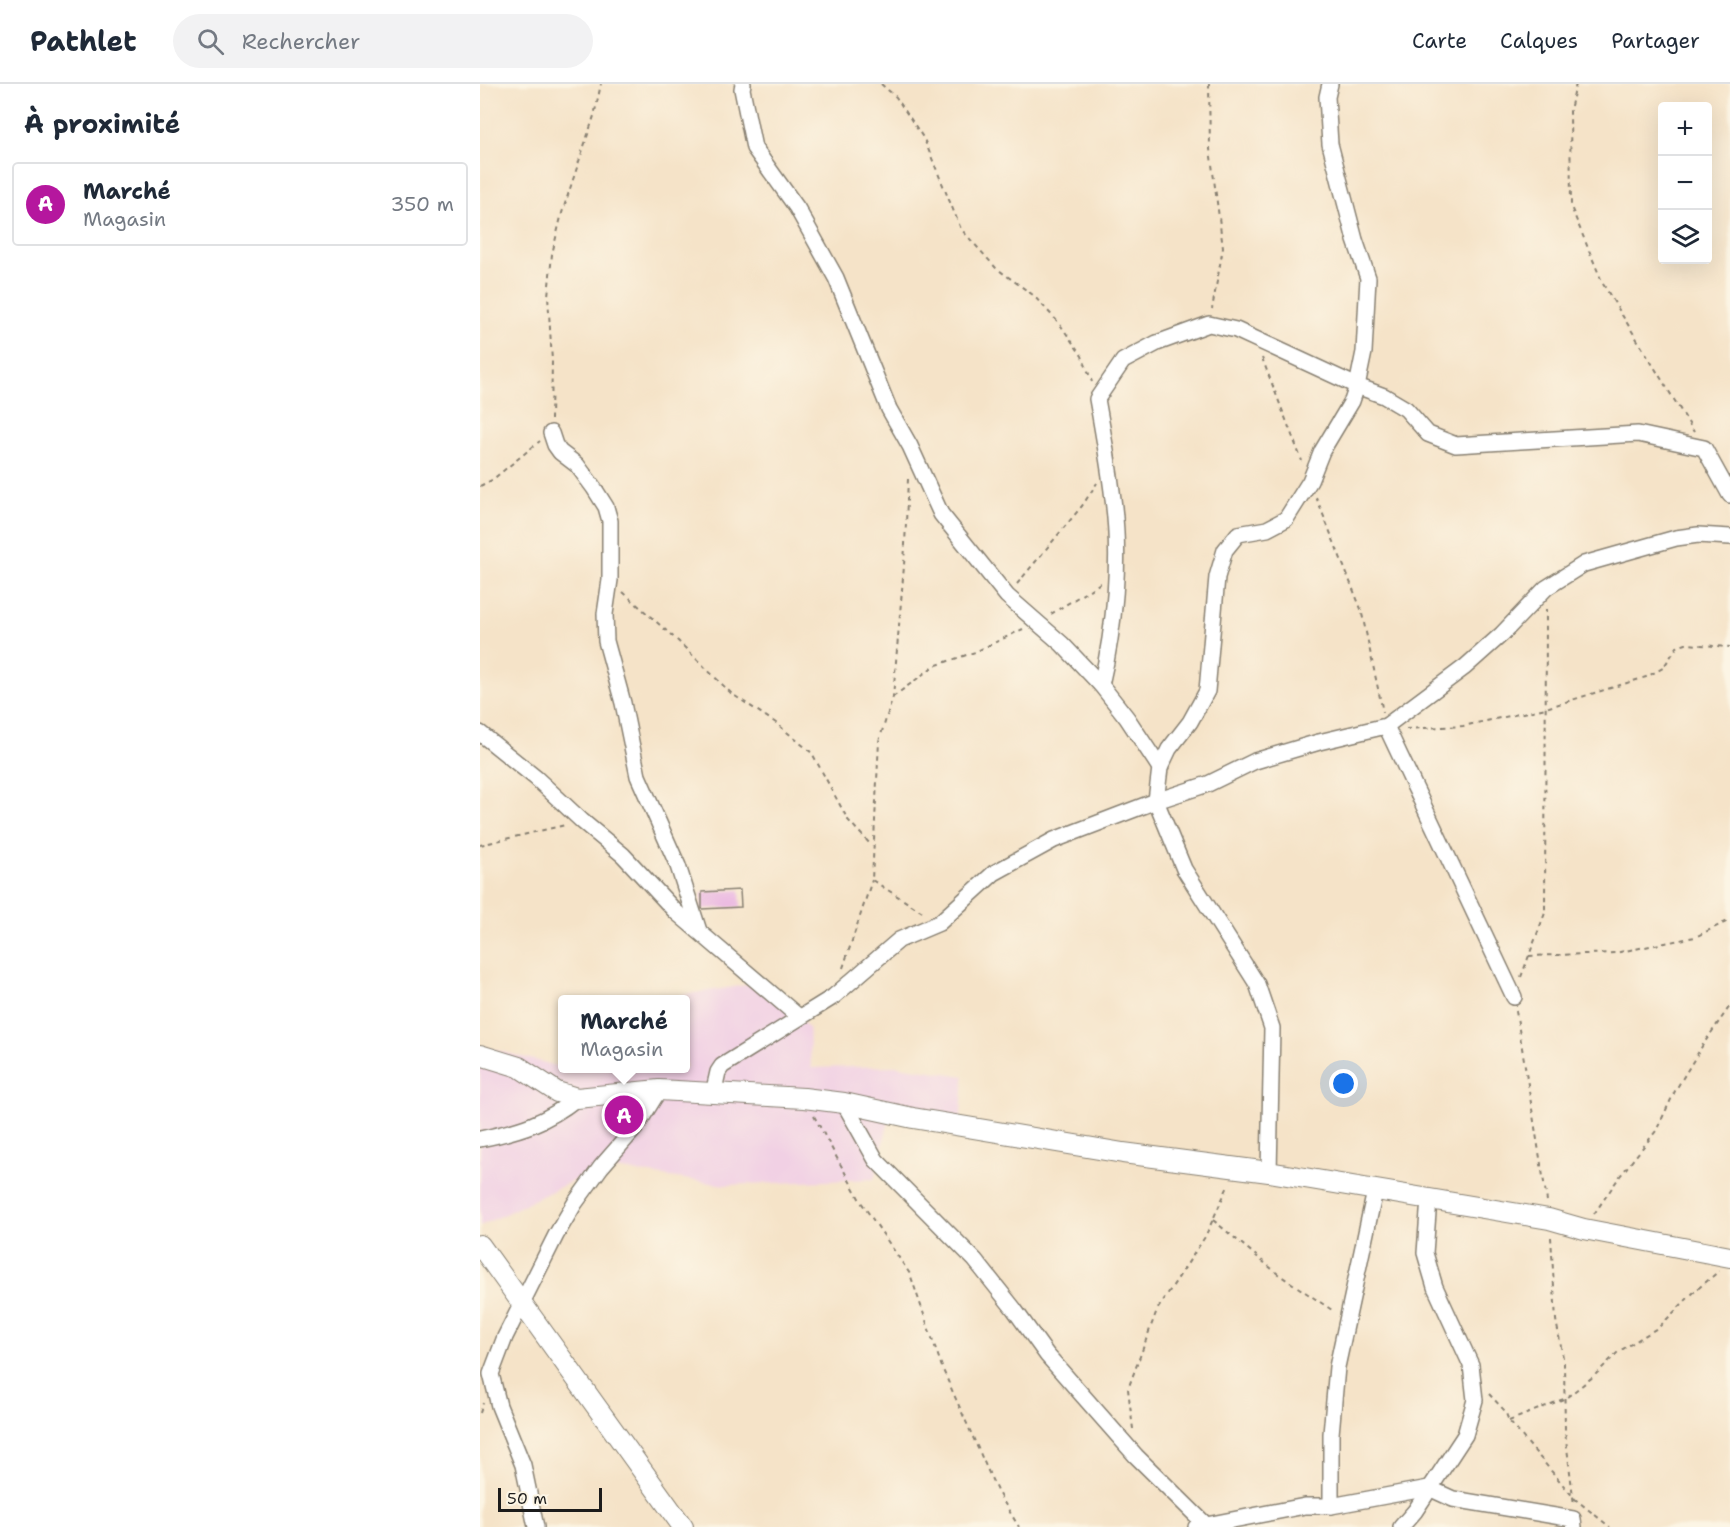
<!DOCTYPE html>
<html lang="fr">
<meta charset="utf-8">
<style>
:root{--surface:#fff;--page:#f2f2f3;--text:#1f2937;--muted:#747a83;--line:#e0e1e3;--accent:#b5179e}
body{margin:0;font-family:"Shantell Sans",sans-serif;background:var(--page);color:var(--text)}
.controls{position:absolute;right:18px;top:18px;display:grid;overflow:hidden;border-radius:6px;box-shadow:0 6px 24px #0002}
.controls button{width:54px;height:54px;display:grid;place-items:center;padding:0;border:0;border-bottom:2px solid var(--line);background:var(--surface);color:var(--text);font:30px sans-serif}
.scale{position:absolute;left:18px;bottom:15px;width:104px;box-sizing:border-box;padding-left:6px;border:3px solid #1c1c1c;border-top:0;font-size:16px;line-height:21px;white-space:nowrap;color:#1c1c1c;-webkit-text-stroke:4px #fcf5e5;paint-order:stroke}
.you{position:absolute;left:864px;top:1000px;width:21px;height:21px;margin:-15px;border:4px solid #fff;border-radius:50%;background:#1a73e8;box-shadow:0 0 0 9px #1a73e833}
.badge{display:grid;place-items:center;width:39px;height:39px;border-radius:50%;background:var(--accent);color:#fff;font-size:20px;font-weight:700}
.pin{position:absolute;translate:-50% -50%;border:3px solid #fff;box-shadow:0 2px 6px #0006}
.popup{position:absolute;left:78px;top:911px;width:132px;height:78px;box-sizing:border-box;display:grid;place-content:center;border-radius:6px;background:var(--surface);filter:drop-shadow(0 2px 4px #0005);font-size:20px;white-space:nowrap;color:var(--muted)}
.popup b{font-size:22px;color:var(--text)}
.popup::after{content:'';position:absolute;left:50%;top:100%;margin-left:-12px;border:12px solid transparent;border-top-color:var(--surface)}
.list{margin:0;padding:0;list-style:none}
h2{display:flex;justify-content:space-between;align-items:center;height:78px;margin:0;padding:0 24px;font-size:26px}
h2 small{font-size:20px;font-weight:400;color:var(--muted)}
.list li{display:grid;grid-template-columns:39px 1fr auto;gap:18px;align-items:center;box-sizing:border-box;height:84px;margin:0 12px 12px;padding:0 12px;border:2px solid var(--line);border-radius:6px}
.list b{display:block;font-size:22px;white-space:nowrap}
.list p{margin:0;font-size:20px;white-space:nowrap;color:var(--muted)}
.list em{font-size:20px;font-style:normal;color:var(--muted)}
.icon{flex:none;width:33px;height:33px;fill:none;stroke:currentColor;stroke-width:2;stroke-linecap:round;stroke-linejoin:round}
.map{position:relative;flex:none;width:1250px;height:1443px;overflow:hidden}
header{display:flex;align-items:center;gap:36px;box-sizing:border-box;height:84px;padding:0 30px;background:var(--surface);border-bottom:2px solid var(--line)}
header strong{font-size:28px}
nav{display:flex;gap:33px;margin-inline-start:auto;font-size:21px}
.search{width:420px;height:54px;background:var(--page);display:flex;align-items:center;gap:15px;box-sizing:border-box;padding:0 21px;border-radius:33px;color:var(--muted);font-size:22px}
main{display:flex}
aside{flex:1;background:var(--surface)}
.map>svg:first-child{display:block}
.built{fill:#f1d0e4}
.building{fill:#e7abe1}
.lines{fill:none;stroke-linecap:round;stroke-linejoin:round}
.minor-casing{stroke:#888072;stroke-width:18}
.tertiary-casing{stroke:#888072;stroke-width:22}
.path{stroke:#888072;stroke-width:2;stroke-dasharray:4.5 4.5;stroke-linecap:butt}
.minor{stroke:#fff;stroke-width:15}
.tertiary{stroke:#fff;stroke-width:20}
</style>
<header>
<strong>Pathlet</strong>
<div class="search"><svg class="icon" aria-label="search" viewBox="0 0 24 24"><circle cx="10" cy="10" r="6"/><path d="M15 15l6 6"/></svg>Rechercher</div>
<nav><a>Carte</a><a>Calques</a><a>Partager</a></nav>
</header>
<main>
<aside>
<h2>À proximité<small></small></h2>
<ul class="list">
<li><span class="badge">A</span><div><b>Marché</b><p>Magasin</p></div><em>350 m</em></li>
</ul>
</aside>
<div class="map">
<svg width="1250" height="1443" viewBox="0 0 1250 1443">
<rect width="100%" height="100%" fill="#fcf5e5"/>
<filter id="ink" filterUnits="userSpaceOnUse"><feTurbulence type="fractalNoise" baseFrequency=".0167" numOctaves="2"/><feDisplacementMap in="SourceGraphic" scale="12" xChannelSelector="R" yChannelSelector="G"/><feConvolveMatrix kernelMatrix="1 2 1 2 8 2 1 2 1" color-interpolation-filters="sRGB"/></filter>
<filter id="wash" filterUnits="userSpaceOnUse"><feTurbulence type="fractalNoise" baseFrequency=".008" numOctaves="4" result="noise"/><feDisplacementMap in="SourceGraphic" scale="24" xChannelSelector="R" yChannelSelector="G"/><feGaussianBlur stdDeviation="1.35" result="paint"/><feColorMatrix in="noise" values="0 0 0 0 0 0 0 0 0 0 0 0 0 0 0 0 0 1.4 0 .05"/><feComposite in="paint" operator="in"/></filter>
<g filter="url(#wash)">
<rect width="100%" height="100%" fill="#f5e3c8"/>
<path class="built" d="M 280,899 L 329,944 L 331,984 L 417,982 L 484,992 L 480,1042 L 411,1029 L 394,1095 L 245,1101 L 121,1083 L 0,1142 L 0,962 L 77,982 L 82,960 L 82,984 L 206,984 L 206,916 L 175,915 Z"/>
<g id="blocks">
<path class="building" d="M 260,806 L 261,823 L 222,825 L 222,808 Z"/>
</g>
</g>
<g filter="url(#ink)">
<use href="#blocks" fill-opacity="0" stroke="#888072" stroke-width="1.5"/>
<g class="lines">
<defs>
<g id="minor">
<path d="M 263,0 L 262,5 L 274,64 L 317,124 L 356,194 L 409,325 L 430,362 L 461,430 L 527,512 L 582,560 L 621,601 L 647,634 L 680,684"/>
<path d="M 71,349 L 75,361 L 80,368 L 97,381 L 114,404 L 126,423 L 130,437 L 130,496 L 125,530 L 126,557 L 143,619 L 158,692 L 198,782 L 219,847"/>
<path d="M 621,601 C 635,542 641,475 633,415 C 629,381 623,348 617,315 L 643,277 L 677,259 L 729,240 L 756,246 L 877,302 L 904,312 L 926,325 L 948,350 L 976,361 L 1158,350 L 1224,364 L 1250,411"/>
<path d="M 906,642 L 1034,913"/>
<path d="M 0,649 L 56,694 L 102,737 L 143,771 L 196,828 L 319,933"/>
<path d="M 233,1010 L 238,988 L 242,982 L 353,913 L 419,856 L 459,839 L 514,789 L 574,756 L 676,717 L 728,700 L 775,677 L 839,658 L 906,642 L 985,583 L 1022,550 L 1066,504 L 1104,480 L 1196,454 L 1218,451 L 1250,453"/>
<path d="M 364,1019 L 396,1076 L 495,1176 L 534,1225 L 567,1271 L 656,1372 L 726,1441"/>
<path d="M 0,1055 C 39,1047 66,1039 97,1014"/>
<path d="M 789,1088 L 792,944 L 777,900 L 704,785 L 676,717 L 680,684 L 689,665 L 710,638 L 727,607 L 737,493 L 745,466 L 758,450 L 787,445 L 806,435 L 830,397 L 842,367 L 872,317 L 877,302 L 884,268 L 888,194 L 875,156 L 850,60 L 847,13 L 850,0"/>
<path d="M 851,1422 L 851,1350 L 857,1283 L 895,1107"/>
<path d="M 56,1443 L 43,1381 L 19,1322 L 11,1290 L 25,1253 L 76,1151 L 95,1119 L 121,1083 L 156,1043 L 179,1006"/>
<path d="M 716,1443 L 825,1422 L 851,1422 L 949,1404 L 973,1415 L 1093,1435 L 1094,1443"/>
<path d="M 921,1443 L 935,1427 L 985,1351 L 995,1316 L 991,1281 L 955,1203 L 945,1169 L 949,1115"/>
</g>
<g id="tertiary">
<path d="M 0,971 L 39,983 L 77,1008 L 97,1014 L 179,1006 L 324,1014 L 364,1019 L 433,1034 L 643,1069 L 789,1088 L 1069,1135 L 1104,1145 L 1250,1173"/>
<path d="M 0,1161 L 203,1443"/>
</g>
</defs>
<use href="#minor" class="minor-casing"/>
<use href="#tertiary" class="tertiary-casing"/>
<g class="path">
<path d="M 401,0 L 416,13 L 444,55 L 481,145 L 516,184 L 553,211 L 579,239 L 602,272 L 612,298"/>
<path d="M 729,0 L 730,65 L 743,164 L 732,225"/>
<path d="M 1096,0 L 1090,26 L 1091,123 L 1123,200 L 1214,348"/>
<path d="M 782,274 L 822,377"/>
<path d="M 71,336 L 72,277 L 68,212 L 72,170 L 82,129 L 114,32 L 121,0"/>
<path d="M 428,395 L 424,482 L 413,613 L 399,657 L 392,796 L 444,829"/>
<path d="M 0,402 L 12,396 L 60,357"/>
<path d="M 836,413 L 881,525 L 903,628"/>
<path d="M 537,500 L 602,422 L 617,399"/>
<path d="M 143,508 L 198,557 L 252,610 L 296,639 L 332,669 L 368,736 L 392,762"/>
<path d="M 571,530 L 622,498"/>
<path d="M 413,613 L 454,582 L 495,568 L 543,545"/>
<path d="M 926,645 L 983,642 L 1066,624 L 1166,593 L 1183,584 L 1197,563 L 1206,560 L 1250,563"/>
<path d="M 0,761 L 85,741"/>
<path d="M 1049,872 L 1135,869 L 1215,853 L 1250,836"/>
<path d="M 363,884 L 392,796"/>
<path d="M 1041,893 L 1065,829 L 1066,525"/>
<path d="M 1036,927 L 1067,1117"/>
<path d="M 334,1032 L 381,1118 L 430,1190 L 463,1286 L 517,1407 L 539,1443"/>
<path d="M 1114,1130 L 1140,1092 L 1176,1047 L 1195,1007 L 1224,959 L 1250,922"/>
<path d="M 733,1136 L 798,1190 L 855,1228"/>
<path d="M 1071,1153 L 1076,1236 L 1084,1279 L 1085,1347 L 1094,1421"/>
<path d="M 1009,1310 L 1025,1327 L 1029,1337 L 1095,1415 L 1130,1443"/>
<path d="M 0,1329 L 3,1319"/>
<path d="M 1029,1337 L 1086,1314 L 1114,1292 L 1138,1268 L 1179,1243 L 1214,1208 L 1239,1187"/>
<path d="M 653,1345 L 648,1305 L 677,1226 L 725,1153 L 749,1100"/>
</g>
<use href="#minor" class="minor"/>
<use href="#tertiary" class="tertiary"/>
</g>
</g>
</svg>
<div class="controls">
<button>+</button>
<button>−</button>
<button><svg class="icon" aria-label="layers" viewBox="0 0 24 24"><path d="M12 4l9 5-9 5-9-5zM3 14l9 5 9-5"/></svg></button>
</div>
<div class="scale">50 m</div>
<div class="you"></div>
<div class="pin badge" style="left:144px;top:1031px">A</div>
<div class="popup"><b>Marché</b>Magasin</div>
</div>
</main>
